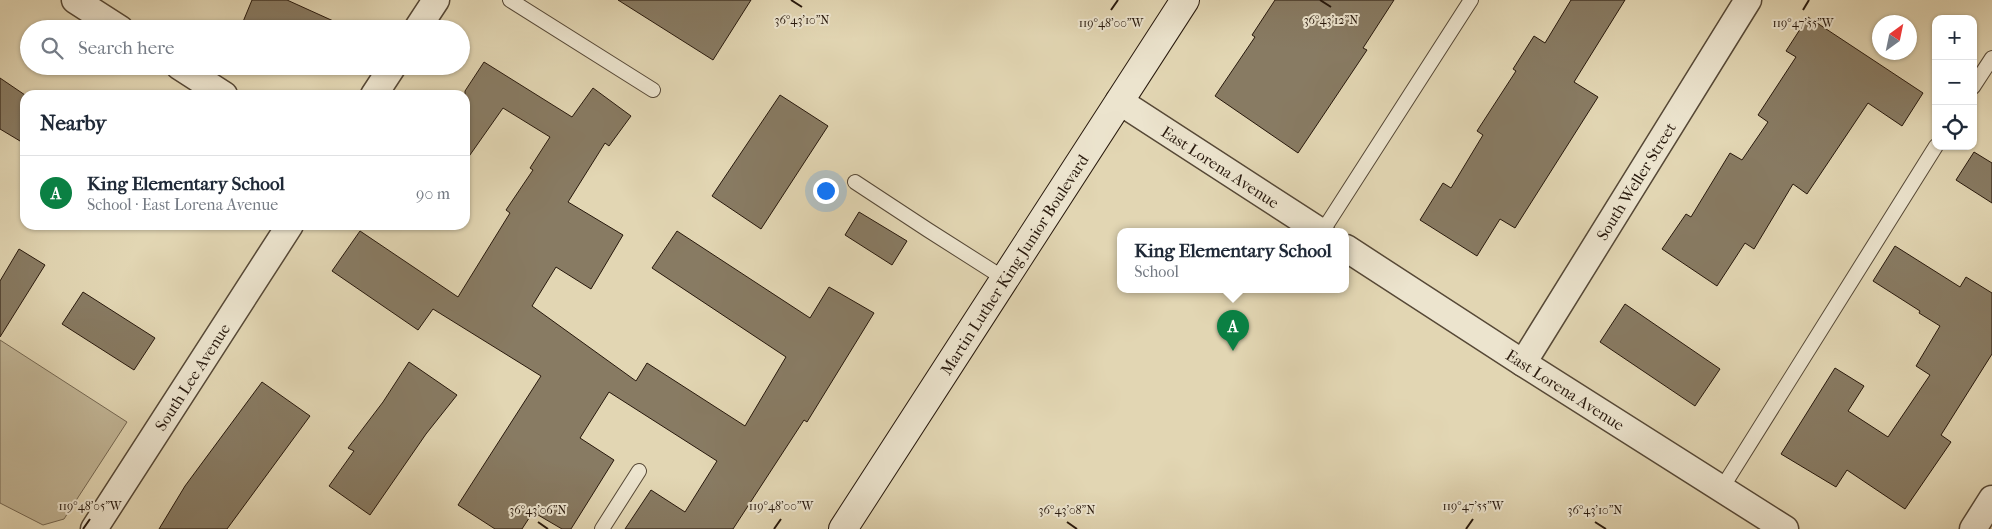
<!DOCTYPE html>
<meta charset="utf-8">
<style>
:root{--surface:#fff;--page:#f2f2f3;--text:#1f2937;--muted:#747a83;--line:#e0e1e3;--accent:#0b8043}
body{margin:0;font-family:"IM FELL French Canon",serif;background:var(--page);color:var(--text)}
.controls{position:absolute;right:15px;top:15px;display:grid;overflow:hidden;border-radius:10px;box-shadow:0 1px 4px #0004}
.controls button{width:45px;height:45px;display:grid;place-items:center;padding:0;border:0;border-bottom:1px solid var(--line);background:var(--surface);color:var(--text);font:25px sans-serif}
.compass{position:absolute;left:1872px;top:15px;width:45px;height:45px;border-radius:50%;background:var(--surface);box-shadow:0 1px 4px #0004;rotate:33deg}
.you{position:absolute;left:825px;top:190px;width:18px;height:18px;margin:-12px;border:4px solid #fff;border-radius:50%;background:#1a73e8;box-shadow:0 0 0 8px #1a73e833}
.badge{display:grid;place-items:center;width:32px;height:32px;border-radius:50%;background:var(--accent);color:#fff;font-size:16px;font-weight:700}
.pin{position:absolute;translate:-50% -41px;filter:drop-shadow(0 1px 2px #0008)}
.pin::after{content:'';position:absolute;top:26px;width:18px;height:15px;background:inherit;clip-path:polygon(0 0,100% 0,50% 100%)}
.popup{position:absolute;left:1117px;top:228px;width:232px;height:65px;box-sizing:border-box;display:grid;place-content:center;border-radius:10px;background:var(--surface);filter:drop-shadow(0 1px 4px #0005);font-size:16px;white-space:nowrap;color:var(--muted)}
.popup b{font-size:19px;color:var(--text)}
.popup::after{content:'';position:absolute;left:50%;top:100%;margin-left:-10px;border:10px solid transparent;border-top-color:var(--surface)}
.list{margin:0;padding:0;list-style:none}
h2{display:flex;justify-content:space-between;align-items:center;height:65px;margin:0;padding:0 20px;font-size:21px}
h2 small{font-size:16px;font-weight:400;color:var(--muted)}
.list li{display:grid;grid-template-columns:32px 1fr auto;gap:15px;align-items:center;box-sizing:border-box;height:75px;padding:0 20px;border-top:1px solid var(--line)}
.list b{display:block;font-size:19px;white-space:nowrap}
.list p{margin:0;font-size:16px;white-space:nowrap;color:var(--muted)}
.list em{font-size:16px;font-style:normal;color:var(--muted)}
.icon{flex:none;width:28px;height:28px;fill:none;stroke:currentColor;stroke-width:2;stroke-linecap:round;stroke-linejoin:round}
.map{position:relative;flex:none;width:1992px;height:529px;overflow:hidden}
.search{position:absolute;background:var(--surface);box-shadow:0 1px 4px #0004;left:20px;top:20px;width:450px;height:55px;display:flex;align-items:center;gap:12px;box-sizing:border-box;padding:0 18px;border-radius:28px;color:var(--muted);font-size:19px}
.panel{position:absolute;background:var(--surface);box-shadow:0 1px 4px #0004;left:20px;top:90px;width:450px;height:140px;border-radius:15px}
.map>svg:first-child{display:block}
.green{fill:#c2b697;stroke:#746752}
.building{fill:#887b63;stroke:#27180c}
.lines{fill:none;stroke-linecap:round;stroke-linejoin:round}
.lane-casing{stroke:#564836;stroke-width:16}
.street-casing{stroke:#564836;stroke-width:29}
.secondary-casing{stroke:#27180c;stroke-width:30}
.lane{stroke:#ece4ce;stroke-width:14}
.street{stroke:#ece4ce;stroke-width:26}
.secondary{stroke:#ece4ce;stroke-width:28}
.ticks{fill:none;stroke:#27180c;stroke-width:2}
.labels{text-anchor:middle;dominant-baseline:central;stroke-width:4;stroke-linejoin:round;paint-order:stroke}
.street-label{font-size:16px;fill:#27180c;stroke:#ece4ce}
.ticks-label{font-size:12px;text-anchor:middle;fill:#27180c;stroke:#ece4ce;stroke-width:4;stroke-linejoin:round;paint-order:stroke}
</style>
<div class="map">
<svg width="1992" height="529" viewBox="0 0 1992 529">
<rect width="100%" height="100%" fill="#e2d6b3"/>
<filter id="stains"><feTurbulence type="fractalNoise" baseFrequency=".004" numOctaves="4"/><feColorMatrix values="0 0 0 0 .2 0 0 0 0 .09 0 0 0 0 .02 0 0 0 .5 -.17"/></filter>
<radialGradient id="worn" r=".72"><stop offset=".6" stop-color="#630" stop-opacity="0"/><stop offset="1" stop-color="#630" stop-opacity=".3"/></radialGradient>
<path class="green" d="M 0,340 L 127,422 L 64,519 L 43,525 L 0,503 Z"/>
<g class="building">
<path d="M 252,0 L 287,0 L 351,29 L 240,29 Z"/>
<path d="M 618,0 L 751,0 L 713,60 Z"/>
<path d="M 1275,0 L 1394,0 L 1363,48 L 1367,50 L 1298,153 L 1215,96 L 1255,37 L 1252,35 Z"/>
<path d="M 1571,0 L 1625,0 L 1574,82 L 1598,97 L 1515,228 L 1500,219 L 1477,256 L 1420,220 L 1443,183 L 1451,188 L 1483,135 L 1477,131 L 1516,71 L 1513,69 L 1534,36 L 1545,43 Z"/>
<path d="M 1808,17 L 1923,93 L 1902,126 L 1868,103 L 1807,194 L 1793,184 L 1754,249 L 1745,243 L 1717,286 L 1662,249 L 1686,214 L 1691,217 L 1730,153 L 1742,160 L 1768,122 L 1758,115 L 1796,57 L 1786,51 Z"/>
<path d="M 484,62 L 572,117 L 593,88 L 631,116 L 609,146 L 605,143 L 568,202 L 623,235 L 591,289 L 556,267 L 532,306 L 636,381 L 647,363 L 745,426 L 786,357 L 652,268 L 677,231 L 810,318 L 829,287 L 874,313 L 807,422 L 804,420 L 733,529 L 625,529 L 651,490 L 685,512 L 717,461 L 609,392 L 580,438 L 614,460 L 571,529 L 562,529 L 533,512 L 522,529 L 495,529 L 458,505 L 541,376 L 433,309 L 418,330 L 332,271 L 360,231 L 458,297 L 510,213 L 506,210 L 533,170 L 530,168 L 550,137 L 503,108 L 465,162 L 465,91 Z"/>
<path d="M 0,78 L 25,95 L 25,144 L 0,129 Z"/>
<path d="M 780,95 L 828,126 L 761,229 L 712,196 Z"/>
<path d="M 1974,152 L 1992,163 L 1992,203 L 1956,180 Z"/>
<path d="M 859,212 L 907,241 L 892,265 L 845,235 Z"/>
<path d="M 1895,246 L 1960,287 L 1966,277 L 1992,293 L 1992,354 L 1941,435 L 1951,442 L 1905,509 L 1847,470 L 1836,487 L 1781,454 L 1835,368 L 1864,386 L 1848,411 L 1888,437 L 1930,375 L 1916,366 L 1940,326 L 1919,313 L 1920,311 L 1873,281 Z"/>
<path d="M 19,249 L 45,265 L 0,337 L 0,281 Z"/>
<path d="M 83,292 L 155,338 L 134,370 L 62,324 Z"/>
<path d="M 1625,304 L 1720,369 L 1695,406 L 1600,342 Z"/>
<path d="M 409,362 L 457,395 L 426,434 L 370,515 L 329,486 L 354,451 L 348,448 L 383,402 Z"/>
<path d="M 262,382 L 310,416 L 227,529 L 159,529 L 185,486 Z"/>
</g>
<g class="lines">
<defs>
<g id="lane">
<path d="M 510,0 L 653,90"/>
<path d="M 1973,87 L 1992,58"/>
<path d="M 855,182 L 928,230 L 1005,279"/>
<path d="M 1322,232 L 1471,0"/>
<path d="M 1722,488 L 1936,146"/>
<path d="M 602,529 L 639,471"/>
</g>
<g id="street">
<path d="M 75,0 L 120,29"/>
<path d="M 417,29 L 436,0"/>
<path d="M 179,66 L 224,95"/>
<path d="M 374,95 L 393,66"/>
<path id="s1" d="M 1119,101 L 1321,232"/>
<path id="s2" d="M 1346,248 L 1523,363 L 1785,529"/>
<path id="s3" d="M 1523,363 L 1748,0"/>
<path id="s4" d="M 94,529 L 290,225"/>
<path d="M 1973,529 L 1992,499"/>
</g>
<g id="secondary">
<path id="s5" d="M 843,529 L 1185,0"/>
</g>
</defs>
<use href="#lane" class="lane-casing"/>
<use href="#street" class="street-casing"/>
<use href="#secondary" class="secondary-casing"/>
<use href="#lane" class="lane"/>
<use href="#street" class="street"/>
<use href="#secondary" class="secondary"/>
</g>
<path class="ticks" d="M 791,0 L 802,7M 1320,0 L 1331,7M 1111,10 L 1118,0M 1803,10 L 1809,0M 538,522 L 548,529M 1067,522 L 1077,529M 1595,522 L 1606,529M 83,529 L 90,519M 774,529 L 781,519M 1466,529 L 1473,519"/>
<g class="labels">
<g class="street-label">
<text stroke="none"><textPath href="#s1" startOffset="121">East Lorena Avenue</textPath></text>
<text stroke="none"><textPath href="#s3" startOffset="214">South Weller Street</textPath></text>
<text stroke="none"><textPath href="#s5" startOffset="315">Martin Luther King Junior Boulevard</textPath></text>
<text stroke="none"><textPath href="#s4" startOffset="181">South Lee Avenue</textPath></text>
<text stroke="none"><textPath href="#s2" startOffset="261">East Lorena Avenue</textPath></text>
</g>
</g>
<g class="ticks-label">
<text x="802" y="24">36°43'10"N</text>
<text x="1331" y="24">36°43'12"N</text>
<text x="1111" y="27">119°48'00"W</text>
<text x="1803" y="27">119°47'55"W</text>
<text x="90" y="510">119°48'05"W</text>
<text x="781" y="510">119°48'00"W</text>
<text x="1473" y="510">119°47'55"W</text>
<text x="538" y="514">36°43'06"N</text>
<text x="1067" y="514">36°43'08"N</text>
<text x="1595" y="514">36°43'10"N</text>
</g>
<rect width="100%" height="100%" filter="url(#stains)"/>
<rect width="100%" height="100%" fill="url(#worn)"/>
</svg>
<div class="controls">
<button>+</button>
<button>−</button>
<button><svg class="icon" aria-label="locate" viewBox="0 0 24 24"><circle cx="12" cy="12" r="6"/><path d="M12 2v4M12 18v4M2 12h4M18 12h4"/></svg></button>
</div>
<svg class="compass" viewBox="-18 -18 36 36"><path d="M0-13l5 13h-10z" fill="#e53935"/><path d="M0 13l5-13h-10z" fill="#747a83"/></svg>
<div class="you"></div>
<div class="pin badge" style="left:1233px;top:351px">A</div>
<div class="popup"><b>King Elementary School</b>School</div>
<div class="search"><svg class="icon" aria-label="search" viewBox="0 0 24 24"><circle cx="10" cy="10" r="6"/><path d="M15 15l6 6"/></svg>Search here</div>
<section class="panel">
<h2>Nearby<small></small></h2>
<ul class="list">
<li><span class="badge">A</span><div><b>King Elementary School</b><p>School · East Lorena Avenue</p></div><em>90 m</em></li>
</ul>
</section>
</div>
